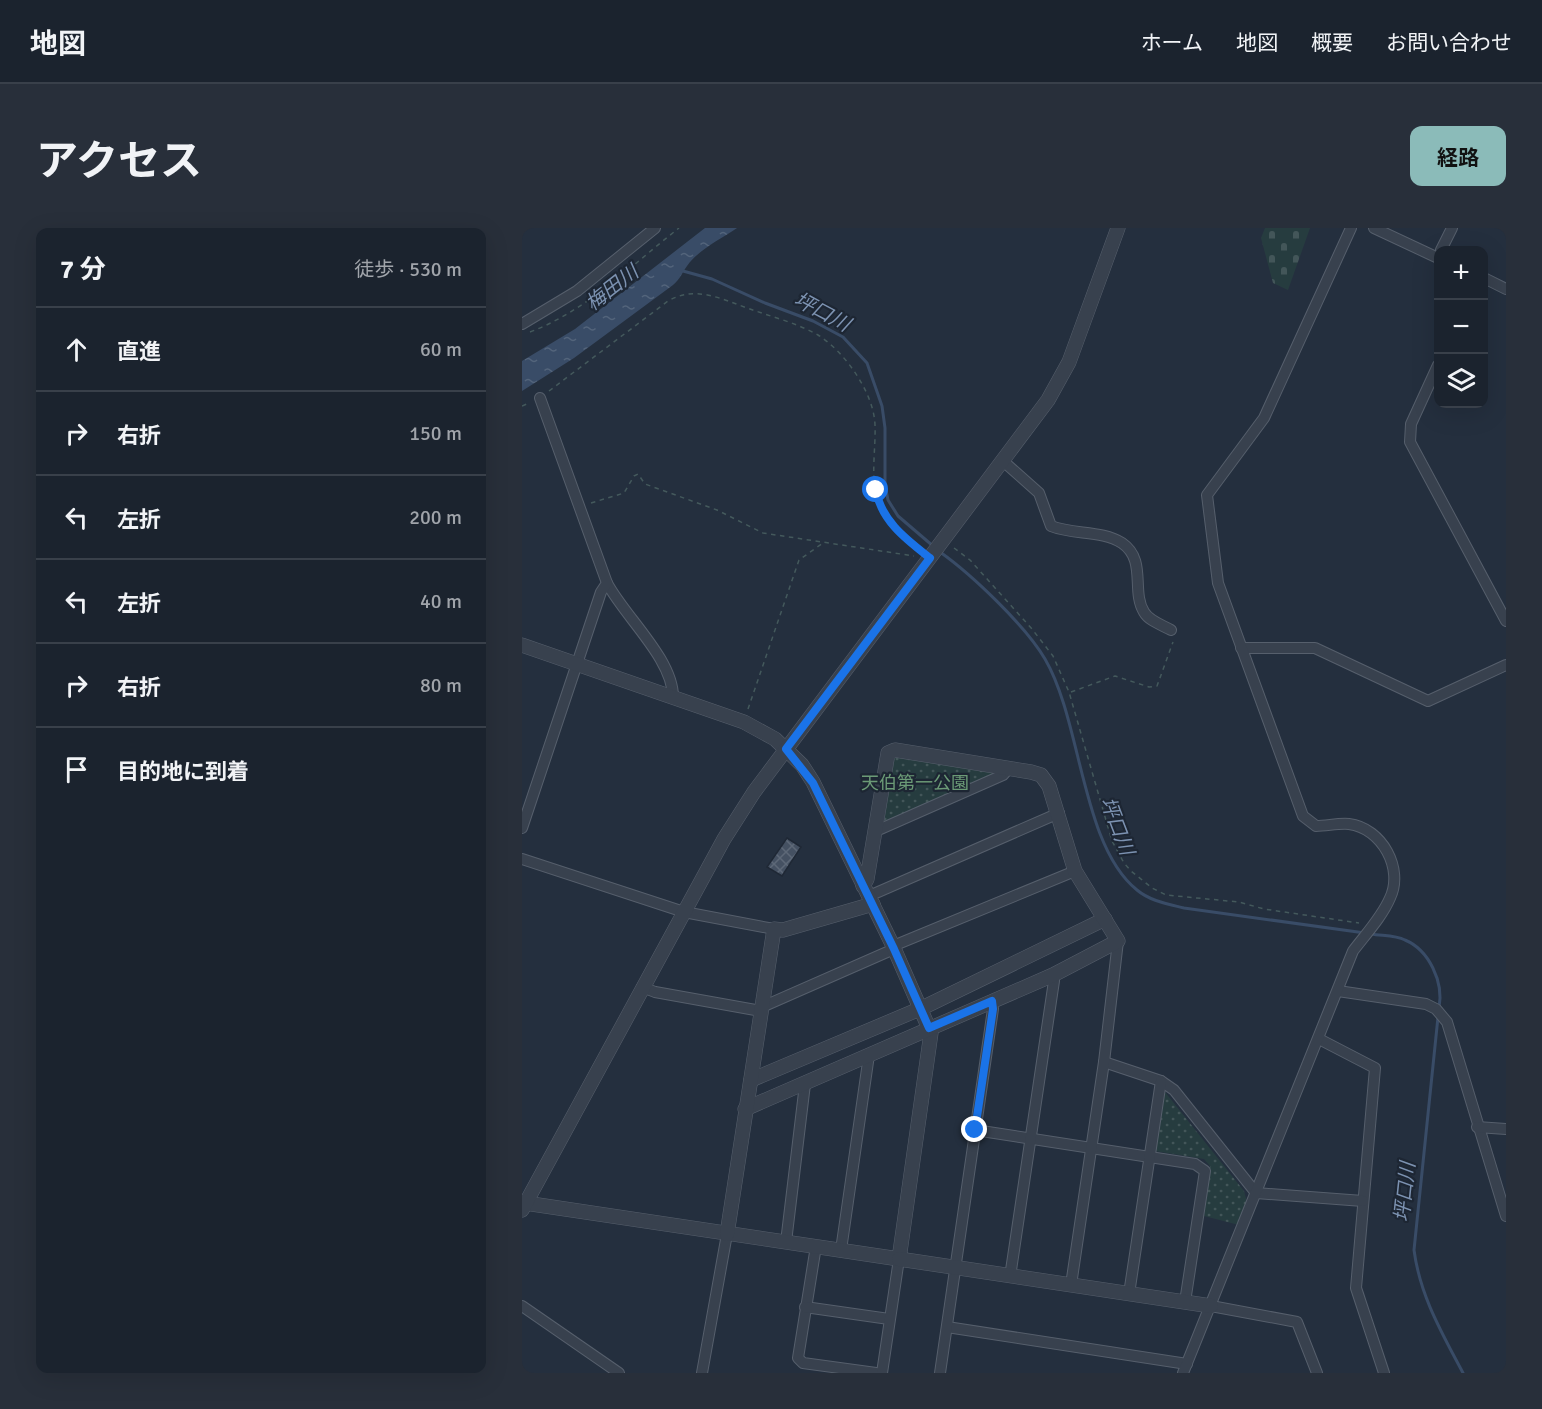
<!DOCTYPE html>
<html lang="ja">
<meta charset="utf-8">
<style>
:root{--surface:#1b232e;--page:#282f3a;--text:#f1f3f6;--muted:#a0a4aa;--line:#39404a;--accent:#8bbbb9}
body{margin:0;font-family:Signika,"Noto Sans JP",sans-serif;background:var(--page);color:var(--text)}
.controls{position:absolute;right:18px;top:18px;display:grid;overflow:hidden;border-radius:12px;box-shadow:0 6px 24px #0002}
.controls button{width:54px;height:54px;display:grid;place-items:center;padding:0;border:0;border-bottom:2px solid var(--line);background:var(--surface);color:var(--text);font:30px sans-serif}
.stop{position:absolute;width:18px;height:18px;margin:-14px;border:4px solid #1a73e8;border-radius:50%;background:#fff}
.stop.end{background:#1a73e8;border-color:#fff;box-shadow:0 2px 6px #0008}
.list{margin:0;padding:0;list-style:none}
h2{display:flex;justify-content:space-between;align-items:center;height:78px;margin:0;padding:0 24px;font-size:26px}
h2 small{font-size:20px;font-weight:400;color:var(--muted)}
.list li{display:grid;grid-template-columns:39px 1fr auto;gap:18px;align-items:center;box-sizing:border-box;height:84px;padding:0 24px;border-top:2px solid var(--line)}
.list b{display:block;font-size:22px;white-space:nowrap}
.list em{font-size:20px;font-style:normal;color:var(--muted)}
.icon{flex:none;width:33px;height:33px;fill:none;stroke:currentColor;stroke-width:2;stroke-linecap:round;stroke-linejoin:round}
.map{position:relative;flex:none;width:984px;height:1145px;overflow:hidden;border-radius:12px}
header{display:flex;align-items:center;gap:36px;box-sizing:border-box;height:84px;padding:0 30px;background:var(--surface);border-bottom:2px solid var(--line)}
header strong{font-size:28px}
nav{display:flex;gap:33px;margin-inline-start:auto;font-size:21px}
.intro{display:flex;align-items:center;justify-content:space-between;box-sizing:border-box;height:144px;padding:0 36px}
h1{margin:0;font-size:42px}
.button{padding:15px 27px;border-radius:12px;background:var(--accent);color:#111;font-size:21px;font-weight:700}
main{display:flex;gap:36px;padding:0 36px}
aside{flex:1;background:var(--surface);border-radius:12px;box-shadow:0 6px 24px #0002}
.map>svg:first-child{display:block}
.cemetery{fill:url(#cemetery-stones)}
.park{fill:url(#park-dots)}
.water{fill:url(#water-ripples)}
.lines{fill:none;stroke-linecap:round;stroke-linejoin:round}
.stream{stroke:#394c67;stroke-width:3}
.building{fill:url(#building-cross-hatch);stroke:#1f2835;stroke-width:1.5}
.minor-casing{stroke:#565f6c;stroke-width:12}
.tertiary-casing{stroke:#565f6c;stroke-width:15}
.path{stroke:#44595c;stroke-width:1.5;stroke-dasharray:4.5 4.5;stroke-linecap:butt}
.minor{stroke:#38414e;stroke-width:10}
.tertiary{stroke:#38414e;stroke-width:14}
.route{stroke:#1a73e8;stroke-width:8}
.labels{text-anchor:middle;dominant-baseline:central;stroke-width:4.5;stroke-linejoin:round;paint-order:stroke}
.park-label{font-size:18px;fill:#6b9a76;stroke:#1d2633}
.water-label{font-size:20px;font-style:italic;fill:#7c92b1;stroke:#1d2633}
</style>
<header>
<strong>地図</strong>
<nav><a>ホーム</a><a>地図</a><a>概要</a><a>お問い合わせ</a></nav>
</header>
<div class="intro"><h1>アクセス</h1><a class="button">経路</a></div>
<main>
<aside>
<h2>7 分<small>徒歩 · 530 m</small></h2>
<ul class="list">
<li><svg class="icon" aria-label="ahead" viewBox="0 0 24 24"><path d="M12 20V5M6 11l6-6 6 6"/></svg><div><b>直進</b></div><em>60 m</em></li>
<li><svg class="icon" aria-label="right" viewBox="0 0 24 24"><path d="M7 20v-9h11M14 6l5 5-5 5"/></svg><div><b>右折</b></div><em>150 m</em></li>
<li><svg class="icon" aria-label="left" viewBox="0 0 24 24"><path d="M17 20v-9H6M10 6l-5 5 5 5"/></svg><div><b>左折</b></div><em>200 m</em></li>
<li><svg class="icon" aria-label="left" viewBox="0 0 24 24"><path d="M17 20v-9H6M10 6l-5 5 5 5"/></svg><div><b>左折</b></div><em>40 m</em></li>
<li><svg class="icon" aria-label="right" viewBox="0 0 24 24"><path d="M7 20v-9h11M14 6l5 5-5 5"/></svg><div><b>右折</b></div><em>80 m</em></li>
<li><svg class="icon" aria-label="arrive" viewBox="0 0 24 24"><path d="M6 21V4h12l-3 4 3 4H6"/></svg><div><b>目的地に到着</b></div></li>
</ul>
</aside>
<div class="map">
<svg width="984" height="1145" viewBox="0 0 984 1145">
<defs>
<pattern id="cemetery-stones" width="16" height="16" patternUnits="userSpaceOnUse" patternTransform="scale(1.5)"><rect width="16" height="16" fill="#263c3f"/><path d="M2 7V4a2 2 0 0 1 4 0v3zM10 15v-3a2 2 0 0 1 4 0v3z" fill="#435659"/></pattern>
<pattern id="park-dots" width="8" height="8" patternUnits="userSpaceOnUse" patternTransform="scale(1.5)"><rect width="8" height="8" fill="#263c3f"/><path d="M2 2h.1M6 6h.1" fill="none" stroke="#435659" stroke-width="1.8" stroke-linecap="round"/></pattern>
<pattern id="water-ripples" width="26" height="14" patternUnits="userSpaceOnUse" patternTransform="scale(1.5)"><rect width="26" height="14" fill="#394c67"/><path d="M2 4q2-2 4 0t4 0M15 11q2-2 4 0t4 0" fill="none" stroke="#53647b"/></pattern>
<pattern id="building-cross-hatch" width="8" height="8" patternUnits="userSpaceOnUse" patternTransform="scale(1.5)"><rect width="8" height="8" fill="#455162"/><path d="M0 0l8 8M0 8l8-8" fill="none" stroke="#5d6877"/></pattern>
</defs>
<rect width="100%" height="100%" fill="#242f3e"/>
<path class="cemetery" d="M 743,0 L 788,0 L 766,62 L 751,55 L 739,10 Z"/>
<g class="park">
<path d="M 372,528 L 475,544 L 362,594 Z"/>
<path d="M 643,864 L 722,963 L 725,974 L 717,997 L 682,988 L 688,938 L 682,931 L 633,923 Z"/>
</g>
<path class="water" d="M 183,0 L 215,0 C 199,11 176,22 165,38 C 160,45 158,51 151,57 L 52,130 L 0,163 L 0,133 L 53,101 Z"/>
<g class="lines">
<g class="stream">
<path d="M 161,43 L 190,51 L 243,75 L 291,93 L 321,109 L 345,135 L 360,178 L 363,200 L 363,257 L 366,272 L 376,288 L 411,318"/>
<path d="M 418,324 C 449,346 504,398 523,431 C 560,494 559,617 615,662 C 628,673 646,676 662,680 L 843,705"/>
<path d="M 849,706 C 860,708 873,707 883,712 C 907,722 922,754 917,780"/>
<path d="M 916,789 L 892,1022 C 898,1068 920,1105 941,1145"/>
</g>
</g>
<path class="building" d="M 265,610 L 279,619 L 260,648 L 245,639 Z"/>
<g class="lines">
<defs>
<g id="minor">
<path d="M 852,0 L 916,30"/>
<path d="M 919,22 L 930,0"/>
<path d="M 962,50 L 984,61"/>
<path d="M 0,96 L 55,63 L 133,0"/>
<path d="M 916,137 L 889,196 L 888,214 L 984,393"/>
<path d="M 481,233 L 517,265 L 529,298 C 551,307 580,302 600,315 C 625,332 609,363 622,384 C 627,393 640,397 649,402"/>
<path d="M 85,355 C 103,389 151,431 151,469"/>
<path d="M 719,420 L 793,420 L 906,473 L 984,437"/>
<path d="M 0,600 L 79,364 L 85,355 L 18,170"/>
<path d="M 354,603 L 481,547 L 487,540"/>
<path d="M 0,631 L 162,684 L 252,701"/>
<path d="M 347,668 L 537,585"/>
<path d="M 371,718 L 553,643"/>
<path d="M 120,759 L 133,764 L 239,783"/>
<path d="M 816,763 L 904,776 L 914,781 L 925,794 L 984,988"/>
<path d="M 240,779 L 372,721"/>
<path d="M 797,811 L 853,840 L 834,1060 L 862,1145"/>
<path d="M 582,834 L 639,853 L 652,862 L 734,965 L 841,973"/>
<path d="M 955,899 L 984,901"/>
<path d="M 453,902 L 673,936 L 683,943 L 663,1074"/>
<path d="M 264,1014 L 283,856"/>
<path d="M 294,1018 L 276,1130 L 281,1135 L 354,1145"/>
<path d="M 319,1022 L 347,827"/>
<path d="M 488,1049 L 532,753 L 531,747"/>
<path d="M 549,1057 L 582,834 L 596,713"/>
<path d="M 607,1066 L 639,853"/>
<path d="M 0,1078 L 97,1145"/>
<path d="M 689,1078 L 775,1094 L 795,1145"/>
<path d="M 283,1079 L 367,1091"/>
<path d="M 425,1099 L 665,1136"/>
<path d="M 180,1145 L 205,1006"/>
<path d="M 360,1145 L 377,1031"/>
<path d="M 418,1145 L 471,781 L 470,773"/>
<path d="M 661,1145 L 831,723 C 843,707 860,689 868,670 C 882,641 860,600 827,596 C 816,595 805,598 794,598 L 781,588 L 696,355 L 685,267 L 742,190 L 829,0"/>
</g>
<g id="tertiary">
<path d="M 0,417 L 222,494 L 253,511 L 280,537 L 291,554 L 371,718 L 409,805 L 377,1031 L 3,975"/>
<path d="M 229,852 L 400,780 L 583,691"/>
<path d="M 223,881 L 531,747 L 596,713 L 553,643 L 527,558 L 519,547 L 509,544 L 373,522 L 366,525 L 345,651 L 341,658"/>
<path d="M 0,982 L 202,611 L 232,564 L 526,172 L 547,134 L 596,0"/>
<path d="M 205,1006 L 252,701 L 261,702 L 351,676"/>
<path d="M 377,1031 L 689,1078"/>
</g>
</defs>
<use href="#minor" class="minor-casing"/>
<use href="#tertiary" class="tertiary-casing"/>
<g class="path">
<path d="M 8,104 C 64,83 111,36 157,0"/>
<path d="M 27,163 L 146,73 C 174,57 199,71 228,81 C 250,89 275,95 296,107 C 323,124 352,165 353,197 C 354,221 348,250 356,274 C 362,293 382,310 397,321"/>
<path d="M 0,178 L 7,175"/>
<path d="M 69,275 L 102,265 L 112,248 L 116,246 L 123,256 L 195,282 L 241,305 L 392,328"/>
<path d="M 432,320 L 448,332 L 510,401 L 531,428 L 547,464 L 590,613 L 602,635 L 609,643 L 630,660 L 644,667 L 717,674 L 742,681 L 837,695"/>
<path d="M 549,464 L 593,448 L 627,459 L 635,458 L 651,414"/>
<path d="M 226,481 L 277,332 L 301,315"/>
</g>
<use href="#minor" class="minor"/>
<use href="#tertiary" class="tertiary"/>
</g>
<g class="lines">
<path class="route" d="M 354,262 C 359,293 385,312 408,330 L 264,521 L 291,555 L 372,721 L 407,800 L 470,773 L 471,781 L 453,902"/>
</g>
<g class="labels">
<g class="park-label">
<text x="393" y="555">天伯第一公園</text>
</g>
<g class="water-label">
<text transform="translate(90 60) rotate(-38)">梅田川</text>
<text transform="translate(300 84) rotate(28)">坪口川</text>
<text transform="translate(595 598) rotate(69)">坪口川</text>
<text transform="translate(883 964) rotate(-84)">坪口川</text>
</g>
</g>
</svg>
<div class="controls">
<button>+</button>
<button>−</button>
<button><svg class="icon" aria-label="layers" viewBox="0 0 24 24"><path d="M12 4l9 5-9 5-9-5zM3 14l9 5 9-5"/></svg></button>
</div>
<div class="stop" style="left:354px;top:262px"></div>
<div class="stop end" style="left:453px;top:902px"></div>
</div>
</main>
